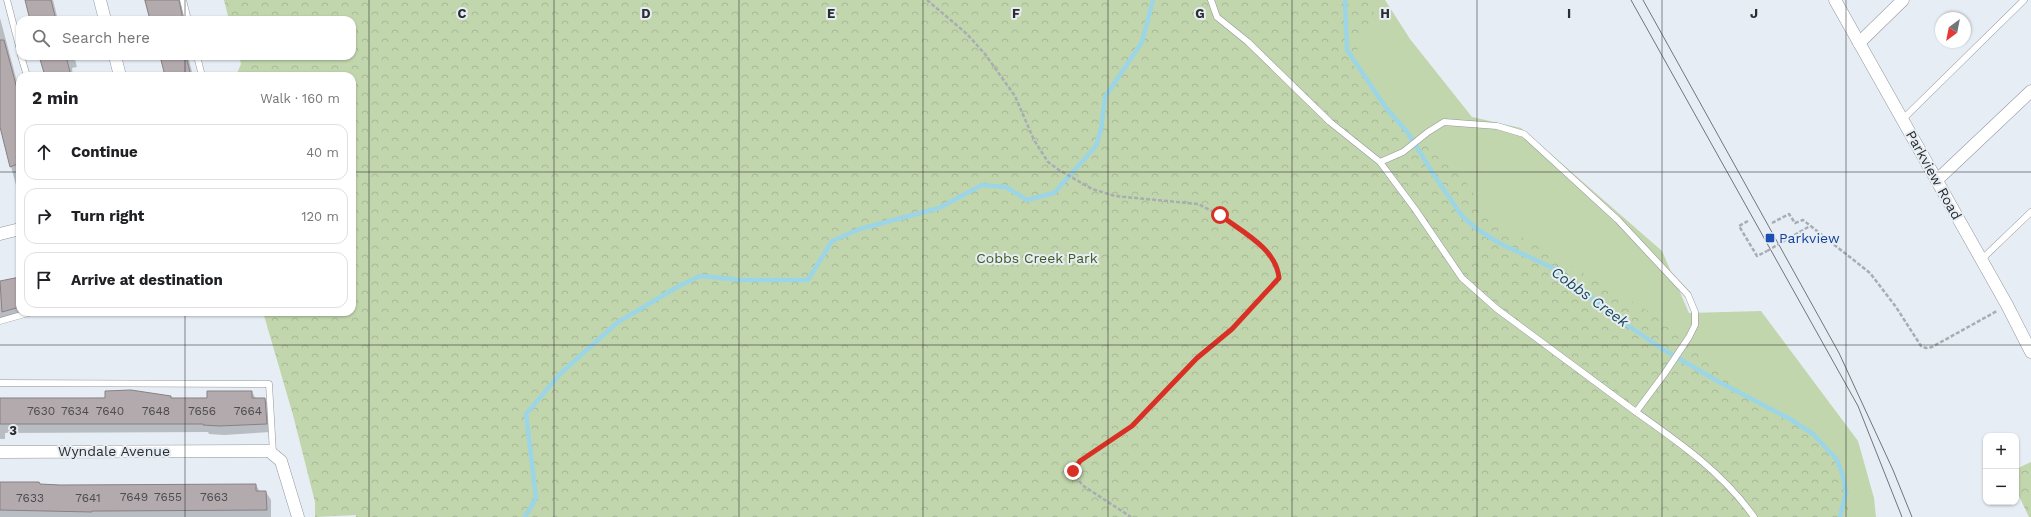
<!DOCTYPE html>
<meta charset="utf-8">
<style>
:root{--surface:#fff;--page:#f6f6f6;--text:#202124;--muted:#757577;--line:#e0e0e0}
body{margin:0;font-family:"Work Sans",sans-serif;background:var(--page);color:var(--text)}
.controls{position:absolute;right:12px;bottom:12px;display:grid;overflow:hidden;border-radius:8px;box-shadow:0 1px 3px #0004}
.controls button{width:36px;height:36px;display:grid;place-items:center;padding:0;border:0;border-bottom:1px solid var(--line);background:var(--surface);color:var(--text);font:20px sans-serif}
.compass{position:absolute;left:1935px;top:12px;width:36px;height:36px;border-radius:50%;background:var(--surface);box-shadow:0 1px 3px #0004;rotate:212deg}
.stop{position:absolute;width:12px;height:12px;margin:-9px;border:3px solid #d93025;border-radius:50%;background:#fff}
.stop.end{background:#d93025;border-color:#fff;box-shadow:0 1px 4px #0008}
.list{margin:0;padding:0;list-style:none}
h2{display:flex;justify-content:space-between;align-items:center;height:52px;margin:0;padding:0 16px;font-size:17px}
h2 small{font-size:13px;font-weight:400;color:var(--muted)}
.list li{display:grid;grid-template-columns:26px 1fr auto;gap:12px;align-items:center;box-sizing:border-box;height:56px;margin:0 8px 8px;padding:0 8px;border:1px solid var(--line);border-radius:12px}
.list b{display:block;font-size:15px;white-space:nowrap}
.list em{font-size:13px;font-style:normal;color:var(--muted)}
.icon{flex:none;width:22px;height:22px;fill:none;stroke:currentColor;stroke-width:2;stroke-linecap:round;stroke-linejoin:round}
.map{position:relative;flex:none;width:2031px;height:517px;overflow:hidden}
.search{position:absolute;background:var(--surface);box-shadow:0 1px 3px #0004;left:16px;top:16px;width:340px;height:44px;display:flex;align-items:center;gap:10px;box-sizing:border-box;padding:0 14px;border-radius:12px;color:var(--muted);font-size:15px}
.panel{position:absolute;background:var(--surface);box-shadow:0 1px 3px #0004;left:16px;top:72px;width:340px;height:244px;border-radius:12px}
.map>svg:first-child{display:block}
.grass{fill:#c1d6ad}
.park{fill:url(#park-crowns)}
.shadow{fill:#0003}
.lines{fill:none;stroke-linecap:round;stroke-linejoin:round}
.stream{stroke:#9cd5e5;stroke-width:4.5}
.building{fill:#b3aaae;stroke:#898084}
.lane-casing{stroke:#92979e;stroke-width:7}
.street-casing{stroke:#92979e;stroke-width:13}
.path{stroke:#a8adb2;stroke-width:2.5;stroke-dasharray:4 2;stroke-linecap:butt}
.lane{stroke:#fff;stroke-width:6}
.street{stroke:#fff;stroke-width:12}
.tram{stroke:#717579;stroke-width:1}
.path-bridge{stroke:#a8adb2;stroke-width:2.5;stroke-dasharray:4 2;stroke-linecap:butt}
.route{stroke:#d93025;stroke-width:5}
.grid{fill:none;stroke:#2b2d2f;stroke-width:1;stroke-opacity:0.55}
.transit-dot{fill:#1a4fb4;stroke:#e7edf4;stroke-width:1.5}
.labels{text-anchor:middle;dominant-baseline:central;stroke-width:4;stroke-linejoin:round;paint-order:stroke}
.number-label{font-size:12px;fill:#4d4c4f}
.street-label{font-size:14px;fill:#2b2d2f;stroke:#e7edf4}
.transit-label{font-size:14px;fill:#164399;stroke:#e7edf4;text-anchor:start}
.park-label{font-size:14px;fill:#415c21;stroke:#e7edf4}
.water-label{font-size:15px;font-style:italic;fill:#174955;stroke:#e7edf4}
.grid-label{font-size:13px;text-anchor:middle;font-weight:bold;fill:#2b2d2f;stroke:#e7edf4;stroke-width:4;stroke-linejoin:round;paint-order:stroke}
</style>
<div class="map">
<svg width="2031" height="517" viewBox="0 0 2031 517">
<defs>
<pattern id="park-crowns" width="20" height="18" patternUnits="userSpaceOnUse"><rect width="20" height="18" fill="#c1d6ad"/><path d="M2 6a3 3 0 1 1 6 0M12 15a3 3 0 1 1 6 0" fill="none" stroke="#a6b895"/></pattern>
</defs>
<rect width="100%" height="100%" fill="#e7edf4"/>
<path class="grass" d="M 848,0 L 1385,0 L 1410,39 L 1472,117 L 1521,128 L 1662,251 L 1689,313 L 1761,311 L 1858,441 L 1874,498 L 1876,517 L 1660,517 Z"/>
<g class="park">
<path d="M 224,0 L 1374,0 L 1374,15 L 1351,63 L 1407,125 L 1456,168 L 1491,219 L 1660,318 L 1737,388 L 1800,424 L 1826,447 L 1850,484 L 1848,517 L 356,517 L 356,515 L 315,517 L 315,502 L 293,415 L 263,312 L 352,312 L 352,76 L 236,76 L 241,64 L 239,56 L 352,56 L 352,20 L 229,20 Z"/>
<path d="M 2031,462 L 2031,517 L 2029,517 L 2016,490 L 2016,469 Z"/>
</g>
<g class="shadow">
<path d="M 26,0 L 53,0 L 58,20 L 31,20 Z"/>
<path d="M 144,0 L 181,0 L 186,20 L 150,20 Z"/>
<path d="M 0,18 L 20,93 L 20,200 L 0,126 Z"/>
<path d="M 40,56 L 74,56 L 77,67 L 72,68 L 73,76 L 46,76 Z"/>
<path d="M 160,56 L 188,56 L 193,76 L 166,76 Z"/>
<path d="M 20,277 L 20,312 L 25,312 L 0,319 L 0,282 Z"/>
<path d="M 252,392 L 256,399 L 265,399 L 270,407 L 271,432 L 224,435 L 209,434 L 208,432 L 5,433 L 5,439 L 0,439 L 0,399 L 171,397 L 172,399 L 208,399 Z"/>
<path d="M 0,483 L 40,485 L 256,485 L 260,492 L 266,492 L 271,500 L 271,517 L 0,517 Z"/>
</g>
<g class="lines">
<g class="stream">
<path d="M 1345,0 L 1347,50 L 1386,108 L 1408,133 L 1434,175 L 1462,216 L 1477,229 L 1499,243 L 1555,269 L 1621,321 L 1661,348 L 1719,382 L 1790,419 L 1813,434 L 1837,460 L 1843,476 L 1846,492 L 1840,517"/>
<path d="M 525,517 L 536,498 L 526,414 L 561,373 L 618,322 L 679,286 L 700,276 L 742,280 L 808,280 L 832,241 L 860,229 L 939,208 L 982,185 L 1006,187 L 1027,200 L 1054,193 L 1096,146 L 1101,129 L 1105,97 L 1142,42 L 1153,0"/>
</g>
</g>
<g class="building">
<path d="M 25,0 L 51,0 L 56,20 L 30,20 Z"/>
<path d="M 145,0 L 179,0 L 183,20 L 150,20 Z"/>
<path d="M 0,40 L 4,40 L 20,100 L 20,163 L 10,167 L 0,127 Z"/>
<path d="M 39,56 L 66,56 L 71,76 L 45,76 Z"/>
<path d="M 160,56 L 186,56 L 191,76 L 165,76 Z"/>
<path d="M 20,277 L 20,307 L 2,312 L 0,281 Z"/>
<path d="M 131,390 L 171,396 L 171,398 L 207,398 L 207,391 L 252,391 L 252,398 L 265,398 L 267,424 L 219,426 L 203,425 L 203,424 L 0,424 L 0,398 L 105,398 L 105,391 Z"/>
<path d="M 0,482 L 39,482 L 40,484 L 60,485 L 256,484 L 256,491 L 266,491 L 267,510 L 105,511 L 92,511 L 92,512 L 0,510 Z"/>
</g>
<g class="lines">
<defs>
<g id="lane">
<path d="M 7,0 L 20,50"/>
<path d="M 183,0 L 188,20"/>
<path d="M 1211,0 L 1217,17 L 1248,42 L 1330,122 L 1380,162 L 1403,152 L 1428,132 L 1444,122 L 1497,126 L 1524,134 L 1618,220 L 1688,295 L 1695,312 L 1695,325 L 1689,337 L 1665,373 L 1636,412 L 1497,309 L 1462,278 L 1415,209 L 1380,162"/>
<path d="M 21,56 L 27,76"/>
<path d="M 197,56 L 202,76"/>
<path d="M 1903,119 L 2024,0"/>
<path d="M 1982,259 L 2031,212"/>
<path d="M 0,321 L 32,312"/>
<path d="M 0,383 L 269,384 L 273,453"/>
<path d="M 1636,412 C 1680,443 1723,473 1754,517"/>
</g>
<g id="street">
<path d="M 100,0 L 105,20"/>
<path d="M 1835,0 L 2007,305 L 2031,352"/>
<path d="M 1859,43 L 1903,0"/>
<path d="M 115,56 L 120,76"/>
<path d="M 1937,180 L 2031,91"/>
<path d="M 0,234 L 20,229"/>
<path d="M 0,452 L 269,451 L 281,461 L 298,517"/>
</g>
</defs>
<use href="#lane" class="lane-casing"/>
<use href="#street" class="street-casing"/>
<g class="path">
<path d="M 927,0 L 967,34 L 985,54 L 1015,96 L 1034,140 L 1048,162 L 1059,170 L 1092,189 L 1115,196 L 1198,204 L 1220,215 L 1268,252 L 1278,266 L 1279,278 L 1232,329 L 1197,358 L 1132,426 L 1080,461 L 1073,471 L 1082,485 L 1131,517"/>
<path d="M 1748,221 L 1739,226 L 1757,256 L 1767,251"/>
<path d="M 1772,223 L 1789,214 L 1795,223 L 1803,220 L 1870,273 L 1896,307 L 1921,346 L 1926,348 L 1932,347 L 1997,311"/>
<path d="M 1784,241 L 1810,226"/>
</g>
<use href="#lane" class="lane"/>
<use href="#street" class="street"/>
<g class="tram">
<path d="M 1631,0 L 1858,406 L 1902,517"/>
<path d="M 1643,0 L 1839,353 L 1893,470 L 1912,517"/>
</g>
<path class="path-bridge" d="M 1767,251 L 1784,241"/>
</g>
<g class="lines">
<path class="route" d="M 1073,471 L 1080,461 L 1132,426 L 1197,358 L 1232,329 L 1279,278 C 1276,248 1242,232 1220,215"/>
</g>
<path class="grid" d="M 185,0 L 185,20M 369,0 L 369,517M 554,0 L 554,517M 739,0 L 739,517M 923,0 L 923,517M 1108,0 L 1108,517M 1292,0 L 1292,517M 1477,0 L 1477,517M 1662,0 L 1662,517M 1846,0 L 1846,517M 185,56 L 185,76M 0,172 L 20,172M 352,172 L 2031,172M 185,312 L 185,517M 0,345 L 2031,345"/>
<rect class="transit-dot" x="1765" y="233" width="10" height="10" rx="2"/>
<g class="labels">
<g class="number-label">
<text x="41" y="411">7630</text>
<text x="75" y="411">7634</text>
<text x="110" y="411">7640</text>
<text x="156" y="411">7648</text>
<text x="202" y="411">7656</text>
<text x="248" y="411">7664</text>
<text x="134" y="497">7649</text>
<text x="168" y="497">7655</text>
<text x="214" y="497">7663</text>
<text x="30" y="498">7633</text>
<text x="88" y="498">7641</text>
</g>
<g class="street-label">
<text transform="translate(1934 175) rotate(61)">Parkview Road</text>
<text x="114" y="451">Wyndale Avenue</text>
</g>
<g class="transit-label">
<text x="1779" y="238">Parkview</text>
</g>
<g class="park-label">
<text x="1037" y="258">Cobbs Creek Park</text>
</g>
<g class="water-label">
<text transform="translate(1590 297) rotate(36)">Cobbs Creek</text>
</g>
</g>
<g class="grid-label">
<text x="462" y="18">C</text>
<text x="646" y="18">D</text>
<text x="831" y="18">E</text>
<text x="1016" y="18">F</text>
<text x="1200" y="18">G</text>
<text x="1385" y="18">H</text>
<text x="1569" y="18">I</text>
<text x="1754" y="18">J</text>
<text x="13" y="435">3</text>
</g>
</svg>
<div class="controls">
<button>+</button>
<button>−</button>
</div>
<svg class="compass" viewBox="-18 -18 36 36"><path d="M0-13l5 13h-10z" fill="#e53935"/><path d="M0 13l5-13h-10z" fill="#757577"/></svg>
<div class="stop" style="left:1220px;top:215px"></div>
<div class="stop end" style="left:1073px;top:471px"></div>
<div class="search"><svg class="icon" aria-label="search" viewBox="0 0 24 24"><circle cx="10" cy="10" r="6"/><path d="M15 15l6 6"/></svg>Search here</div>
<section class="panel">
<h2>2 min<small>Walk · 160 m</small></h2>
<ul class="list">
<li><svg class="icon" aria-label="ahead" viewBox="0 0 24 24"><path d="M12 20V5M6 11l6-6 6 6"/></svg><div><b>Continue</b></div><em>40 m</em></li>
<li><svg class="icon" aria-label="right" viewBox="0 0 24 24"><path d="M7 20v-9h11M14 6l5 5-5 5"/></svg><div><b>Turn right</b></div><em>120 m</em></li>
<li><svg class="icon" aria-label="arrive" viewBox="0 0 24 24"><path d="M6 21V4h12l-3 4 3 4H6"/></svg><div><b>Arrive at destination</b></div></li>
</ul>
</section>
</div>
